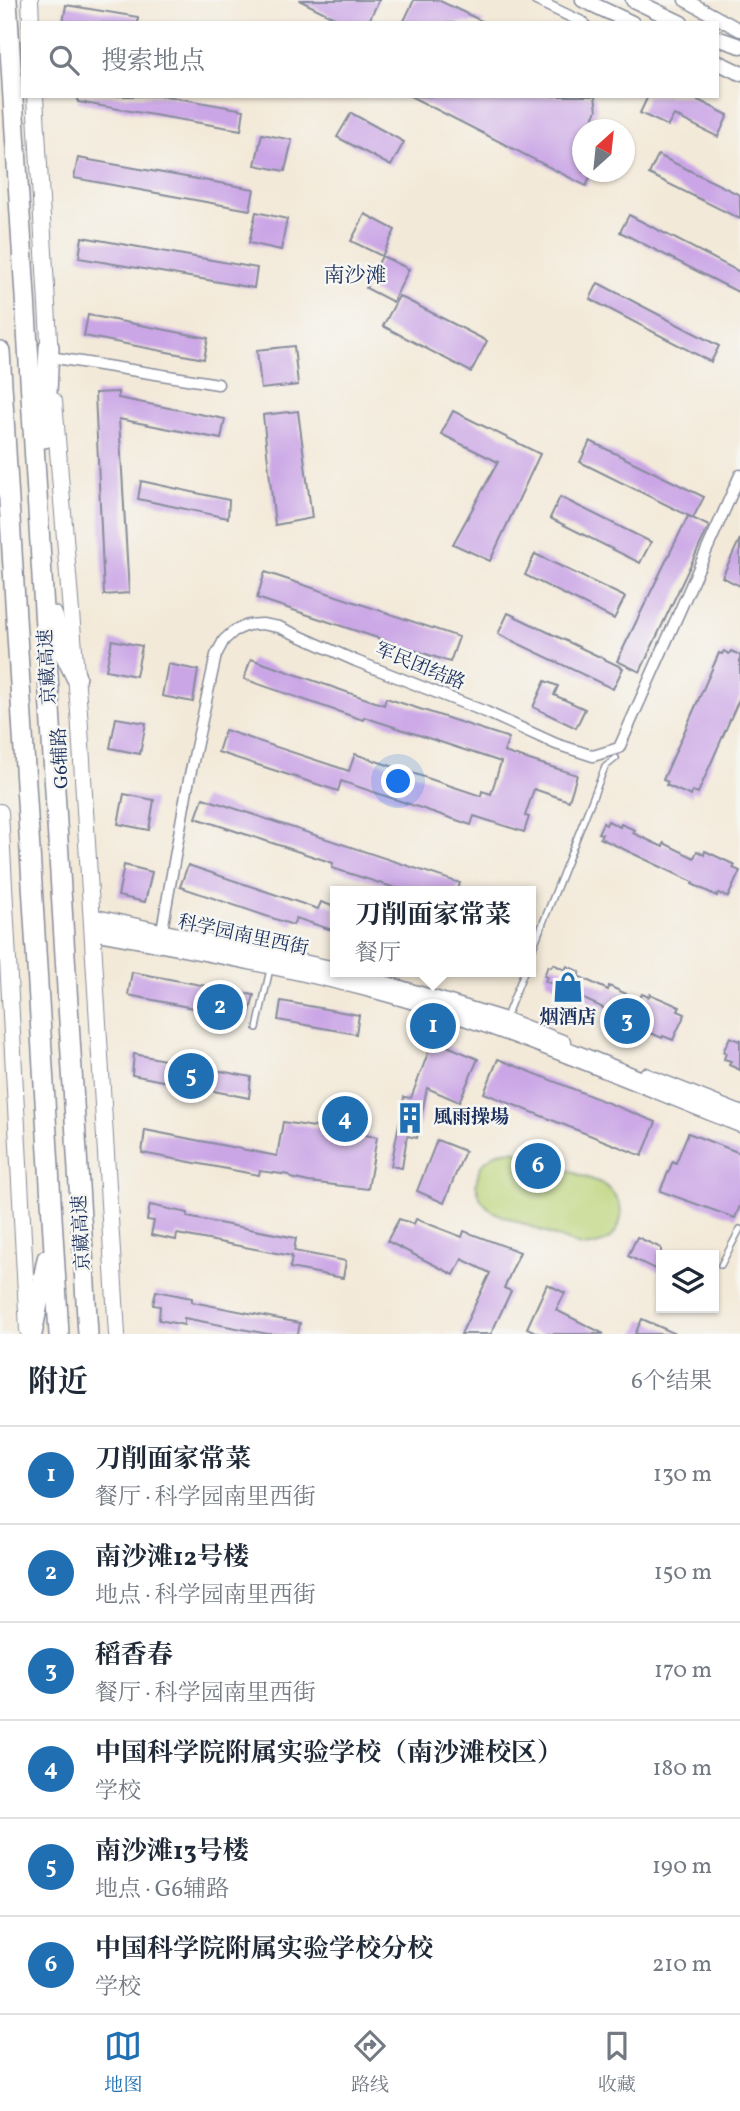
<!DOCTYPE html>
<html lang="zh">
<meta charset="utf-8">
<style>
:root{--surface:#fff;--page:#f2f2f3;--text:#1f2937;--muted:#747a83;--line:#e0e1e3;--accent:#1f6fb2}
body{margin:0;font-family:Vollkorn,"Noto Serif SC",serif;background:var(--page);color:var(--text)}
.controls{position:absolute;right:21px;bottom:21px;display:grid;overflow:hidden;border-radius:0px;box-shadow:0 2px 5px #0004}
.controls button{width:63px;height:63px;display:grid;place-items:center;padding:0;border:0;border-bottom:2px solid var(--line);background:var(--surface);color:var(--text);font:35px sans-serif}
.compass{position:absolute;left:572px;top:119px;width:63px;height:63px;border-radius:50%;background:var(--surface);box-shadow:0 2px 5px #0004;rotate:27deg}
.you{position:absolute;left:399px;top:782px;width:24px;height:24px;margin:-18px;border:5px solid #fff;border-radius:50%;background:#1a73e8;box-shadow:0 0 0 10px #1a73e833}
.badge{display:grid;place-items:center;width:46px;height:46px;border-radius:50%;background:var(--accent);color:#fff;font-size:23px;font-weight:700}
.pin{position:absolute;translate:-50% -50%;border:4px solid #fff;box-shadow:0 2px 7px #0006}
.popup{position:absolute;left:330px;top:886px;width:206px;height:91px;box-sizing:border-box;display:grid;place-content:center;border-radius:0px;background:var(--surface);filter:drop-shadow(0 2px 5px #0005);font-size:23px;white-space:nowrap;color:var(--muted)}
.popup b{font-size:26px;color:var(--text)}
.popup::after{content:'';position:absolute;left:50%;top:100%;margin-left:-14px;border:14px solid transparent;border-top-color:var(--surface)}
.list{margin:0;padding:0;list-style:none}
h2{display:flex;justify-content:space-between;align-items:center;height:91px;margin:0;padding:0 28px;font-size:30px}
h2 small{font-size:23px;font-weight:400;color:var(--muted)}
.list li{display:grid;grid-template-columns:46px 1fr auto;gap:21px;align-items:center;box-sizing:border-box;height:98px;padding:0 28px;border-top:2px solid var(--line)}
.list b{display:block;font-size:26px;white-space:nowrap}
.list p{margin:0;font-size:23px;white-space:nowrap;color:var(--muted)}
.list em{font-size:23px;font-style:normal;color:var(--muted)}
.icon{flex:none;width:38px;height:38px;fill:none;stroke:currentColor;stroke-width:2;stroke-linecap:round;stroke-linejoin:round}
.map{position:relative;flex:none;width:740px;height:1334px;overflow:hidden}
.search{position:absolute;background:var(--surface);box-shadow:0 2px 5px #0004;left:21px;right:21px;top:21px;height:77px;display:flex;align-items:center;gap:18px;box-sizing:border-box;padding:0 24px;border-radius:0px;color:var(--muted);font-size:26px}
.sheet{height:679px;background:var(--surface)}
nav{display:flex;justify-content:space-around;align-items:center;box-sizing:border-box;height:98px;border-top:2px solid var(--line);background:var(--surface);font-size:19px;color:var(--muted)}
nav a{display:grid;justify-items:center;gap:4px}
nav .on{color:var(--accent)}
.map>svg:first-child{display:block}
.garden{fill:#bcd479;stroke:#6c826c;stroke-width:2}
.building{fill:#cba6e6}
.lines{fill:none;stroke-linecap:round;stroke-linejoin:round}
.service-casing{stroke:#878c9b;stroke-width:8}
.minor-casing{stroke:#878c9b;stroke-width:13}
.tertiary-casing{stroke:#878c9b;stroke-width:15}
.secondary-casing{stroke:#878c9b;stroke-width:17}
.primary-casing{stroke:#878c9b;stroke-width:18}
.motorway-casing{stroke:#878c9b;stroke-width:22}
.service{stroke:#fff;stroke-width:5}
.minor{stroke:#fff;stroke-width:10}
.tertiary{stroke:#fff;stroke-width:12}
.secondary{stroke:#fff;stroke-width:14}
.primary{stroke:#fff;stroke-width:16}
.motorway{stroke:#fff;stroke-width:19}
.labels{text-anchor:middle;dominant-baseline:central;stroke-width:5;stroke-linejoin:round;paint-order:stroke}
.street-label{font-size:19px;fill:#1b2f5e;stroke:#f6f6f2}
.poi-label{font-size:19px;font-weight:bold;fill:#1b2f5e;stroke:#f6f6f2}
.neighbourhood-label{font-size:21px;fill:#1b2f5e;stroke:#f6f6f2}
</style>
<div class="map">
<svg width="740" height="1334" viewBox="0 0 740 1334">
<rect width="100%" height="100%" fill="#f6f6f2"/>
<filter id="ink" filterUnits="userSpaceOnUse"><feTurbulence type="fractalNoise" baseFrequency=".0143" numOctaves="2"/><feDisplacementMap in="SourceGraphic" scale="14" xChannelSelector="R" yChannelSelector="G"/><feConvolveMatrix kernelMatrix="1 2 1 2 8 2 1 2 1" color-interpolation-filters="sRGB"/></filter>
<filter id="wash" filterUnits="userSpaceOnUse"><feTurbulence type="fractalNoise" baseFrequency=".00686" numOctaves="4" result="noise"/><feDisplacementMap in="SourceGraphic" scale="28" xChannelSelector="R" yChannelSelector="G"/><feGaussianBlur stdDeviation="1.57" result="paint"/><feColorMatrix in="noise" values="0 0 0 0 0 0 0 0 0 0 0 0 0 0 0 0 0 1.4 0 .05"/><feComposite in="paint" operator="in"/></filter>
<g filter="url(#wash)">
<rect width="100%" height="100%" fill="#f3e9d8"/>
<path class="garden" d="M 513,1150 L 601,1183 C 637,1204 621,1251 580,1246 L 493,1212 L 481,1200 L 476,1184 L 479,1170 L 483,1163 L 498,1152 Z"/>
<g id="blocks">
<g class="building">
<path d="M 299,0 L 379,0 L 368,23 L 345,23 Z"/>
<path d="M 414,0 L 438,0 L 486,23 L 403,23 Z"/>
<path d="M 66,5 L 138,17 L 138,23 L 63,23 Z"/>
<path d="M 78,96 L 166,96 L 244,110 L 241,130 L 78,102 Z"/>
<path d="M 410,96 L 595,96 L 597,110 L 587,130 L 583,130 L 583,172 L 593,172 L 586,186 Z"/>
<path d="M 648,96 L 690,96 L 728,115 L 718,137 L 674,115 L 668,126 L 640,113 Z"/>
<path d="M 351,113 L 404,142 L 391,166 L 337,137 Z"/>
<path d="M 262,134 L 292,140 L 285,171 L 255,165 Z"/>
<path d="M 658,155 L 740,195 L 740,219 L 649,174 Z"/>
<path d="M 78,158 L 254,189 L 250,210 L 74,178 Z"/>
<path d="M 256,212 L 287,219 L 281,250 L 249,243 Z"/>
<path d="M 365,214 L 395,230 L 382,256 L 409,269 L 393,302 L 366,288 L 382,256 L 351,241 Z"/>
<path d="M 629,215 L 740,272 L 740,293 L 620,232 Z"/>
<path d="M 82,237 L 257,268 L 254,288 L 79,258 Z"/>
<path d="M 598,283 L 719,346 L 711,362 L 590,299 Z"/>
<path d="M 399,296 L 487,341 L 471,372 L 383,326 Z"/>
<path d="M 88,315 L 208,338 L 204,359 L 84,336 Z"/>
<path d="M 294,346 L 298,385 L 261,389 L 257,350 Z"/>
<path d="M 118,392 L 118,398 L 225,419 L 221,439 L 119,419 L 129,593 L 104,595 L 95,393 Z"/>
<path d="M 298,411 L 312,518 L 275,525 L 263,415 Z"/>
<path d="M 453,411 L 540,454 L 490,561 L 453,544 L 498,462 L 441,434 Z"/>
<path d="M 590,441 L 704,497 L 693,518 L 580,462 Z"/>
<path d="M 141,481 L 229,500 L 228,518 L 138,499 Z"/>
<path d="M 560,497 L 651,542 L 640,563 L 550,518 Z"/>
<path d="M 688,516 L 709,526 L 640,672 L 617,661 Z"/>
<path d="M 740,539 L 740,586 L 722,577 Z"/>
<path d="M 535,554 L 625,597 L 614,619 L 525,575 Z"/>
<path d="M 265,572 L 459,637 L 450,662 L 257,598 Z"/>
<path d="M 508,613 L 623,668 L 613,689 L 498,634 Z"/>
<path d="M 112,640 L 142,646 L 136,676 L 106,670 Z"/>
<path d="M 724,651 L 729,654 L 731,651 L 740,655 L 740,697 L 698,793 L 693,791 L 691,796 L 666,785 L 668,782 L 663,780 L 719,653 L 722,654 Z"/>
<path d="M 251,659 L 384,705 L 386,698 L 509,738 L 504,752 L 577,775 L 569,801 L 534,789 L 525,816 L 529,817 L 524,832 L 474,816 L 471,825 L 341,781 L 338,791 L 218,752 L 225,730 L 349,771 L 355,754 L 481,796 L 482,791 L 491,794 L 501,762 L 364,717 L 363,720 L 244,679 Z"/>
<path d="M 168,664 L 198,670 L 193,702 L 162,696 Z"/>
<path d="M 545,681 L 558,686 L 554,695 L 585,709 L 576,728 L 533,707 Z"/>
<path d="M 116,718 L 146,723 L 140,754 L 110,748 Z"/>
<path d="M 124,794 L 154,800 L 149,830 L 118,824 Z"/>
<path d="M 203,798 L 460,883 L 457,891 L 405,891 L 332,868 L 333,863 L 196,818 Z"/>
<path d="M 608,821 L 620,827 L 621,824 L 635,830 L 633,833 L 663,847 L 664,843 L 694,858 L 697,851 L 704,855 L 705,851 L 735,865 L 733,868 L 740,871 L 728,897 L 718,893 L 717,896 L 692,884 L 693,882 L 600,838 L 602,834 L 598,833 L 603,823 L 606,825 Z"/>
<path d="M 124,865 L 152,872 L 145,902 L 118,896 Z"/>
<path d="M 188,865 L 318,909 L 321,902 L 335,907 L 335,931 L 296,918 L 293,925 L 180,887 Z"/>
<path d="M 553,964 L 565,970 L 567,966 L 580,972 L 578,976 L 608,990 L 609,986 L 639,1000 L 642,994 L 649,997 L 650,994 L 680,1007 L 678,1011 L 685,1014 L 673,1040 L 663,1036 L 662,1038 L 637,1027 L 638,1024 L 545,981 L 547,977 L 544,976 L 548,966 L 551,967 Z"/>
<path d="M 132,972 L 254,995 L 248,1019 L 128,995 Z"/>
<path d="M 281,1001 L 359,1015 L 356,1034 L 278,1020 Z"/>
<path d="M 730,1037 L 739,1041 L 740,1039 L 740,1070 L 729,1065 L 731,1061 L 724,1059 L 726,1053 L 723,1052 Z"/>
<path d="M 433,1040 L 478,1059 L 459,1102 L 427,1088 L 417,1138 L 407,1136 L 402,1168 L 391,1166 L 404,1097 L 411,1098 Z"/>
<path d="M 134,1054 L 251,1077 L 249,1098 L 132,1075 Z"/>
<path d="M 498,1059 L 656,1122 L 642,1156 L 484,1093 Z"/>
<path d="M 283,1122 L 377,1137 L 368,1189 L 309,1182 L 291,1178 L 289,1175 L 260,1171 L 259,1175 L 142,1153 L 145,1130 L 277,1156 Z"/>
<path d="M 688,1133 L 740,1153 L 740,1206 L 735,1218 L 660,1191 L 673,1161 L 676,1163 Z"/>
<path d="M 437,1140 L 465,1151 L 444,1203 L 417,1191 Z"/>
<path d="M 150,1205 L 188,1213 L 187,1217 L 296,1238 L 294,1251 L 346,1261 L 343,1278 L 290,1268 L 292,1256 L 177,1234 L 176,1240 L 151,1235 L 154,1221 L 147,1220 Z"/>
<path d="M 399,1219 L 414,1224 L 416,1219 L 462,1237 L 464,1231 L 520,1252 L 504,1288 L 511,1291 L 491,1334 L 461,1334 L 490,1273 L 462,1259 L 454,1275 L 387,1241 Z"/>
<path d="M 637,1237 L 661,1248 L 661,1272 L 628,1256 Z"/>
<path d="M 547,1284 L 565,1293 L 556,1310 L 604,1334 L 540,1334 L 527,1328 Z"/>
<path d="M 156,1291 L 192,1298 L 192,1302 L 300,1323 L 298,1334 L 268,1334 L 184,1318 L 184,1325 L 159,1320 L 160,1306 L 153,1305 Z"/>
<path d="M 642,1319 L 676,1334 L 635,1334 Z"/>
</g>
</g>
</g>
<g filter="url(#ink)">
<use href="#blocks" fill-opacity="0" stroke="#878c9b" stroke-width="2"/>
<g class="lines">
<defs>
<g id="service">
<path d="M 531,953 L 605,767 L 616,758"/>
<path d="M 506,1017 L 524,972"/>
<path d="M 257,1028 L 270,969"/>
<path d="M 721,1265 L 740,1229"/>
</g>
<g id="minor">
<path d="M 536,0 L 584,23"/>
<path d="M 50,357 L 218,384"/>
<path d="M 91,914 L 335,967"/>
<path d="M 93,934 C 188,952 284,969 378,994 C 502,1027 621,1080 740,1127"/>
<path d="M 159,947 L 187,789 L 216,655 L 224,640 L 234,631 L 248,625 L 262,624 L 279,627 L 356,661 L 486,712 L 556,744 L 593,756 L 619,748 L 740,475"/>
<path d="M 355,972 L 506,1018 L 565,1041"/>
<path d="M 645,1073 L 740,1111"/>
</g>
<g id="tertiary">
<path d="M 685,0 L 740,30"/>
<path d="M 92,925 C 232,951 368,980 504,1025 C 584,1052 662,1087 740,1119"/>
</g>
<g id="secondary">
<path d="M 583,0 L 632,23"/>
<path d="M 633,0 L 681,23"/>
<path d="M 717,38 L 740,46"/>
<path d="M 717,62 L 740,73"/>
</g>
<g id="primary">
<path d="M 30,0 L 31,23"/>
<path d="M 35,96 L 50,357"/>
<path d="M 54,401 L 79,712 L 117,1334"/>
<path d="M 0,812 L 28,1330"/>
</g>
<g id="motorway">
<path d="M 7,0 L 88,1334"/>
<path d="M 0,351 L 59,1334"/>
<path d="M 45,438 L 49,347"/>
<path d="M 53,616 L 61,646 L 76,677"/>
<path d="M 32,1334 L 47,1259"/>
</g>
</defs>
<use href="#service" class="service-casing"/>
<use href="#minor" class="minor-casing"/>
<use href="#tertiary" class="tertiary-casing"/>
<use href="#secondary" class="secondary-casing"/>
<use href="#primary" class="primary-casing"/>
<use href="#motorway" class="motorway-casing"/>
<use href="#service" class="service"/>
<use href="#minor" class="minor"/>
<use href="#tertiary" class="tertiary"/>
<use href="#secondary" class="secondary"/>
<use href="#primary" class="primary"/>
<use href="#motorway" class="motorway"/>
</g>
</g>
<defs>
<symbol id="shop-bare" viewBox="-9 -9 18 18"><path d="M-5-2.5h2.3a2.7 3.5 0 0 1 5.4 0H5L5.5 6h-11ZM-1.5-2.5h3a1.5 2.3 0 0 0-3 0Z" fill="#1f6fb2" stroke="#f6f6f2" stroke-width="2.5" paint-order="stroke"/></symbol>
<symbol id="building-bare" viewBox="-9 -9 18 18"><path d="M-4-6H4V6H1V3H-1V6H-4ZM-2.5-4.3h1.7v1.8h-1.7ZM.8-4.3h1.7v1.8H.8ZM-2.5-1h1.7V.8h-1.7ZM.8-1h1.7V.8H.8Z" fill="#1f6fb2" stroke="#f6f6f2" stroke-width="2.5" paint-order="stroke"/></symbol>
</defs>
<g fill-rule="evenodd">
<use href="#shop-bare" x="546" y="965" width="44" height="44"/>
<use href="#building-bare" x="388" y="1096" width="44" height="44"/>
</g>
<g class="labels">
<g class="street-label">
<text transform="translate(48 667) rotate(-93)">京藏高速</text>
<text transform="translate(420 667) rotate(22)">军民团结路</text>
<text transform="translate(61 758) rotate(-93)">G6辅路</text>
<text transform="translate(243 936) rotate(12)">科学园南里西街</text>
<text transform="translate(82 1233) rotate(-93)">京藏高速</text>
</g>
<g class="poi-label">
<text x="568" y="1018">烟酒店</text>
<text x="433" y="1118" text-anchor="start">風雨操場</text>
</g>
<g class="neighbourhood-label">
<text x="355" y="276">南沙滩</text>
</g>
</g>
</svg>
<div class="controls">
<button><svg class="icon" aria-label="layers" viewBox="0 0 24 24"><path d="M12 4l9 5-9 5-9-5zM3 14l9 5 9-5"/></svg></button>
</div>
<svg class="compass" viewBox="-18 -18 36 36"><path d="M0-13l5 13h-10z" fill="#e53935"/><path d="M0 13l5-13h-10z" fill="#747a83"/></svg>
<div class="you"></div>
<div class="pin badge" style="left:433px;top:1026px">1</div>
<div class="popup"><b>刀削面家常菜</b>餐厅</div>
<div class="pin badge" style="left:220px;top:1007px">2</div>
<div class="pin badge" style="left:627px;top:1021px">3</div>
<div class="pin badge" style="left:345px;top:1119px">4</div>
<div class="pin badge" style="left:191px;top:1076px">5</div>
<div class="pin badge" style="left:538px;top:1166px">6</div>
<div class="search"><svg class="icon" aria-label="search" viewBox="0 0 24 24"><circle cx="10" cy="10" r="6"/><path d="M15 15l6 6"/></svg>搜索地点</div>
</div>
<section class="sheet">
<h2>附近<small>6个结果</small></h2>
<ul class="list">
<li><span class="badge">1</span><div><b>刀削面家常菜</b><p>餐厅 · 科学园南里西街</p></div><em>130 m</em></li>
<li><span class="badge">2</span><div><b>南沙滩12号楼</b><p>地点 · 科学园南里西街</p></div><em>150 m</em></li>
<li><span class="badge">3</span><div><b>稻香春</b><p>餐厅 · 科学园南里西街</p></div><em>170 m</em></li>
<li><span class="badge">4</span><div><b>中国科学院附属实验学校（南沙滩校区）</b><p>学校</p></div><em>180 m</em></li>
<li><span class="badge">5</span><div><b>南沙滩13号楼</b><p>地点 · G6辅路</p></div><em>190 m</em></li>
<li><span class="badge">6</span><div><b>中国科学院附属实验学校分校</b><p>学校</p></div><em>210 m</em></li>
</ul>
</section>
<nav>
<a class="on"><svg class="icon" aria-label="map" viewBox="0 0 24 24"><path d="M3 6l6-2 6 2 6-2v14l-6 2-6-2-6 2zM9 4v14M15 6v14"/></svg>地图</a>
<a><svg class="icon" aria-label="directions" viewBox="0 0 24 24"><path d="M12 3l9 9-9 9-9-9zM9 14v-3h6M13 9l2 2-2 2"/></svg>路线</a>
<a><svg class="icon" aria-label="saved" viewBox="0 0 24 24"><path d="M7 4h10v16l-5-4-5 4z"/></svg>收藏</a>
</nav>
